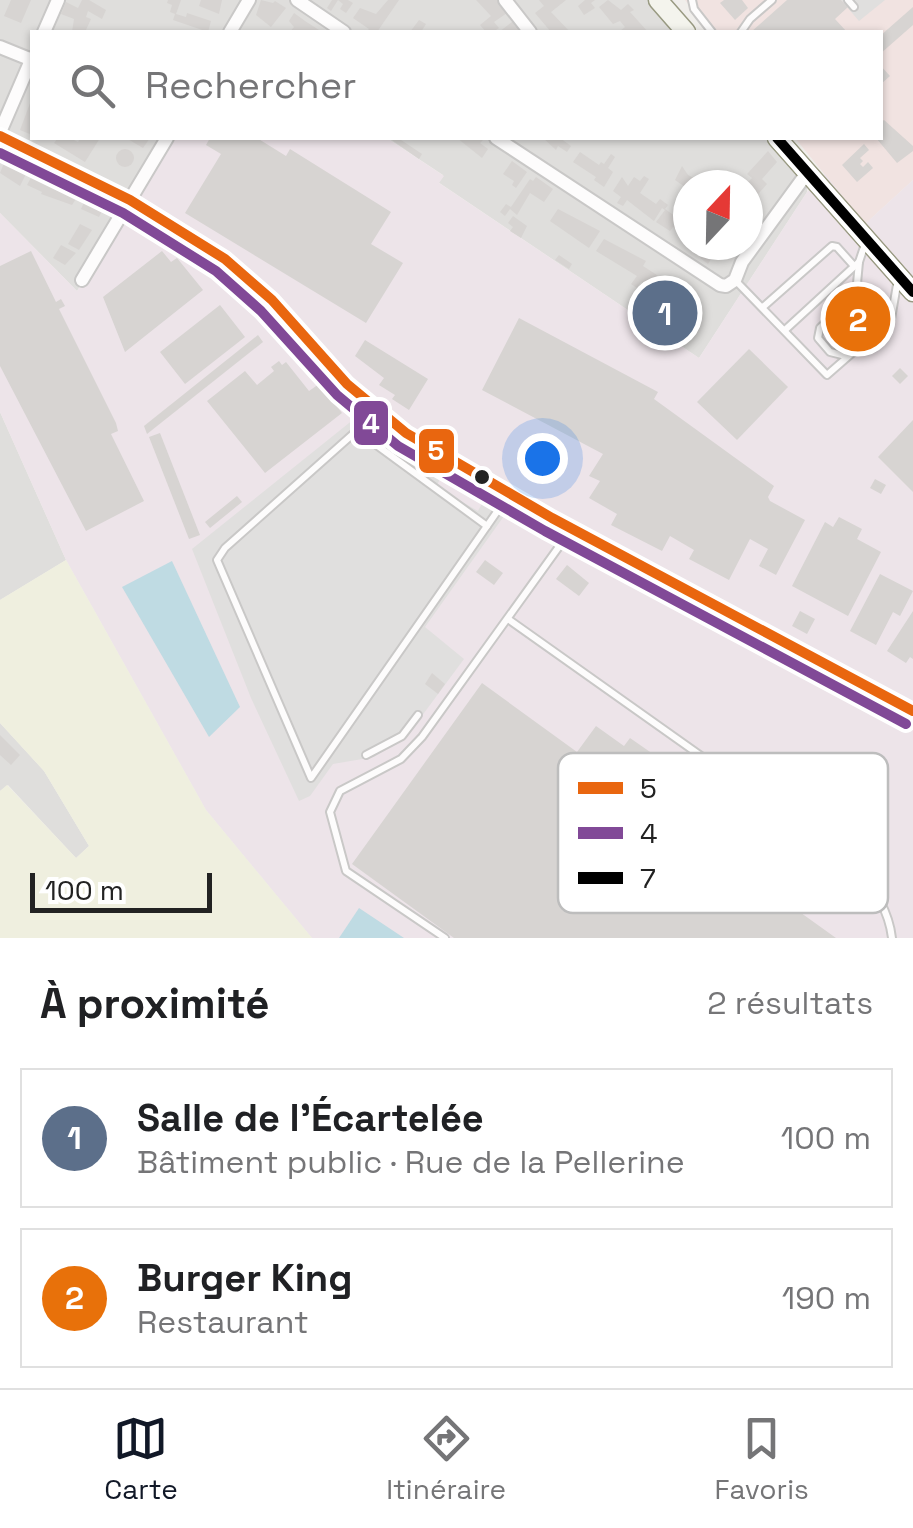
<!DOCTYPE html>
<html lang="fr">
<meta charset="utf-8">
<style>
:root{--surface:#fff;--page:#f2f2f2;--text:#202124;--muted:#757577;--line:#e0e0e0;--accent:#111827}
body{margin:0;font-family:"Space Grotesk",sans-serif;background:var(--page);color:var(--text)}
.compass{position:absolute;left:673px;top:170px;width:90px;height:90px;border-radius:50%;background:var(--surface);box-shadow:0 2px 8px #0004;rotate:22deg}
.scale{position:absolute;left:30px;bottom:25px;width:182px;box-sizing:border-box;padding-left:10px;border:5px solid #222;border-top:0;font-size:28px;line-height:35px;white-space:nowrap;color:#222;-webkit-text-stroke:8px #fff;paint-order:stroke}
.you{position:absolute;left:542px;top:458px;width:35px;height:35px;margin:-25px;border:8px solid #fff;border-radius:50%;background:#1a73e8;box-shadow:0 0 0 15px #1a73e833}
.badge{display:grid;place-items:center;width:65px;height:65px;border-radius:50%;background:var(--accent);color:#fff;font-size:32px;font-weight:700}
.pin{position:absolute;translate:-50% -50%;border:5px solid #fff;box-shadow:0 2px 10px #0006}
.list{margin:0;padding:0;list-style:none}
h2{display:flex;justify-content:space-between;align-items:center;height:130px;margin:0;padding:0 40px;font-size:42px}
h2 small{font-size:32px;font-weight:400;color:var(--muted)}
.list li{display:grid;grid-template-columns:65px 1fr auto;gap:30px;align-items:center;box-sizing:border-box;height:140px;margin:0 20px 20px;padding:0 20px;border:2px solid var(--line);border-radius:0px}
.list b{display:block;font-size:38px;white-space:nowrap}
.list p{margin:0;font-size:32px;white-space:nowrap;color:var(--muted)}
.list em{font-size:32px;font-style:normal;color:var(--muted)}
.icon{flex:none;width:55px;height:55px;fill:none;stroke:currentColor;stroke-width:2;stroke-linecap:round;stroke-linejoin:round}
.map{position:relative;flex:none;width:913px;height:938px;overflow:hidden}
.search{position:absolute;background:var(--surface);box-shadow:0 2px 8px #0004;left:30px;right:30px;top:30px;height:110px;display:flex;align-items:center;gap:25px;box-sizing:border-box;padding:0 35px;border-radius:0px;color:var(--muted);font-size:38px}
.sheet{height:450px;background:var(--surface)}
nav{display:flex;justify-content:space-around;align-items:center;box-sizing:border-box;height:140px;border-top:2px solid var(--line);background:var(--surface);font-size:28px;color:var(--muted)}
nav a{display:grid;justify-items:center;gap:5px}
nav .on{color:var(--accent)}
.map>svg:first-child{display:block}
.residential{fill:#dfdedc;fill-rule:evenodd}
.commercial{fill:#f1e3e1}
.industrial{fill:#ede4e9}
.farmland{fill:#efefdf}
.parking{fill:#e0dfde}
.water{fill:#bfdbe3}
.building{fill:#d7d4d2}
.lines{fill:none;stroke-linecap:round;stroke-linejoin:round}
.service-casing{stroke:#c9c8c7;stroke-width:10}
.minor-casing{stroke:#c9c8c7;stroke-width:16}
.secondary-casing{stroke:#999a82;stroke-width:21}
.service{stroke:#fdfcfc;stroke-width:6}
.minor{stroke:#fdfcfc;stroke-width:12}
.secondary{stroke:#f4f4ed;stroke-width:18}
.bus-1-casing{stroke:#fff;stroke-width:18}
.bus-2-casing{stroke:#fff;stroke-width:18}
.bus-3-casing{stroke:#fff;stroke-width:18}
.bus-1{stroke:#e9660f;stroke-width:10}
.bus-2{stroke:#814997;stroke-width:10}
.bus-3{stroke:#000;stroke-width:10}
.bus-dot{fill:#222;stroke:#fff;stroke-width:4}
.key{fill:#fff;stroke:#bdbdbd;stroke-width:2.5}
.key-label{font-size:28px;fill:#222}
.line-badge{stroke:#fff;stroke-width:4}
.badge-label{font-size:28px;text-anchor:middle;font-weight:bold;fill:#fff}
</style>
<div class="map">
<svg width="913" height="938" viewBox="0 0 913 938">
<rect width="100%" height="100%" fill="#f0eeeb"/>
<g class="residential">
<path d="M 0,0 L 658,0 L 686,32 L 32,32 L 32,138 L 175,138 L 77,291 L 0,213 Z"/>
<path d="M 387,138 L 777,138 L 807,173 L 807,192 L 699,358 L 438,182 L 443,175 ZM 688,185 L 748,185 L 748,245 L 688,245 Z"/>
<path d="M 0,412 L 66,560 L 0,600 Z"/>
<path d="M 0,723 L 44,771 L 89,846 L 76,858 L 8,785 L 0,791 Z"/>
</g>
<path class="commercial" d="M 685,0 L 913,0 L 913,180 L 865,224 L 795,138 L 880,138 L 880,32 L 711,32 Z"/>
<path class="industrial" d="M 175,138 L 387,138 L 444,176 L 439,183 L 699,358 L 807,192 L 825,174 L 865,224 L 913,180 L 913,938 L 312,938 L 206,810 L 66,560 L 0,412 L 0,213 L 77,291 Z"/>
<path class="farmland" d="M 66,560 L 206,810 L 312,938 L 0,938 L 0,791 L 7,785 L 76,858 L 89,846 L 44,771 L 0,723 L 0,600 Z"/>
<g class="parking">
<path d="M 841,0 L 885,0 L 859,21 Z"/>
<path d="M 364,411 L 404,446 L 445,469 L 436,487 L 478,511 L 488,492 L 493,508 L 504,516 L 425,627 L 464,659 L 407,736 L 374,757 L 333,764 L 310,796 L 299,801 L 251,698 L 192,549 Z"/>
</g>
<g class="water">
<path d="M 172,561 L 240,707 L 209,737 L 122,587 Z"/>
<path d="M 359,908 L 404,938 L 339,938 Z"/>
</g>
<g class="building">
<path d="M 11,0 L 31,0 L 21,23 L 4,16 Z"/>
<path d="M 82,0 L 89,0 L 106,10 L 102,19 L 88,11 L 86,17 L 91,19 L 85,32 L 72,32 L 74,19 L 61,14 L 66,2 L 78,8 Z"/>
<path d="M 168,0 L 181,0 L 176,14 L 186,17 L 187,13 L 211,21 L 208,32 L 173,20 L 175,14 L 170,12 L 172,5 L 167,3 Z"/>
<path d="M 201,0 L 222,0 L 219,14 L 199,6 Z"/>
<path d="M 261,0 L 273,3 L 275,1 L 286,8 L 271,27 L 256,15 Z"/>
<path d="M 332,0 L 348,0 L 353,3 L 346,13 L 340,9 L 343,4 L 338,0 L 331,11 L 327,8 Z"/>
<path d="M 388,0 L 399,0 L 377,32 L 366,32 L 369,29 L 353,18 L 360,8 L 376,14 Z"/>
<path d="M 476,0 L 497,0 L 507,13 L 494,22 L 499,28 L 493,32 L 486,32 L 480,25 L 491,16 Z"/>
<path d="M 539,0 L 566,0 L 551,12 L 570,32 L 551,32 L 535,13 L 544,6 Z"/>
<path d="M 585,0 L 595,0 L 591,3 L 595,8 L 584,15 L 578,6 Z"/>
<path d="M 608,0 L 621,10 L 628,4 L 634,10 L 630,12 L 648,32 L 619,32 L 625,27 L 620,21 L 613,24 L 599,7 Z"/>
<path d="M 724,0 L 742,0 L 748,8 L 735,20 L 720,3 Z"/>
<path d="M 787,0 L 841,0 L 848,7 L 835,19 L 847,32 L 751,32 Z"/>
<path d="M 913,7 L 913,25 L 880,54 L 880,36 Z"/>
<path d="M 294,13 L 305,21 L 322,32 L 290,32 L 294,27 L 289,21 Z"/>
<path d="M 517,18 L 522,26 L 518,29 L 521,32 L 499,32 Z"/>
<path d="M 419,20 L 426,24 L 421,32 L 410,32 Z"/>
<path d="M 880,65 L 890,76 L 880,85 Z"/>
<path d="M 32,98 L 32,135 L 20,130 Z"/>
<path d="M 884,120 L 913,146 L 913,151 L 897,163 L 876,138 L 880,138 L 880,123 Z"/>
<path d="M 58,138 L 70,138 L 78,142 L 80,138 L 100,138 L 85,162 L 54,143 Z"/>
<path d="M 126,138 L 150,138 L 143,148 Z"/>
<path d="M 210,138 L 257,138 L 286,156 L 290,149 L 391,212 L 371,244 L 403,263 L 366,323 L 185,213 L 221,154 L 206,145 Z"/>
<path d="M 389,138 L 398,138 L 422,154 L 419,159 Z"/>
<path d="M 457,138 L 479,138 L 483,140 L 480,143 L 488,149 L 482,158 Z"/>
<path d="M 543,138 L 560,138 L 571,146 L 567,152 L 558,146 L 556,150 Z"/>
<path d="M 864,144 L 869,150 L 860,158 L 863,161 L 860,164 L 863,167 L 868,162 L 873,168 L 857,182 L 842,165 Z"/>
<circle cx="125" cy="158" r="9"/>
<path d="M 768,151 L 777,162 L 762,179 L 767,184 L 751,202 L 748,199 L 748,185 L 745,185 L 752,178 L 747,174 Z"/>
<path d="M 580,152 L 599,165 L 601,162 L 604,164 L 611,154 L 615,157 L 608,168 L 613,172 L 604,187 L 594,180 L 596,177 L 573,162 Z"/>
<path d="M 6,158 L 28,170 L 20,186 L 0,173 Z"/>
<path d="M 512,161 L 527,172 L 516,188 L 512,185 L 514,181 L 503,174 Z"/>
<path d="M 682,166 L 688,175 L 700,181 L 697,185 L 688,185 L 688,189 L 675,180 Z"/>
<path d="M 33,174 L 62,190 L 63,187 L 79,194 L 72,205 L 41,194 L 42,192 L 27,185 Z"/>
<path d="M 644,176 L 649,179 L 640,193 L 656,204 L 660,199 L 668,205 L 665,209 L 679,219 L 684,211 L 688,213 L 688,238 L 673,227 L 670,231 L 656,222 L 665,210 L 662,208 L 654,221 L 627,200 L 623,206 L 617,203 L 621,197 L 613,191 L 622,177 L 628,186 L 634,177 L 640,181 Z"/>
<path d="M 536,177 L 553,189 L 544,202 L 530,193 L 517,215 L 510,209 L 505,216 L 500,212 L 506,204 L 511,207 L 530,179 L 533,181 Z"/>
<path d="M 86,198 L 104,207 L 99,217 L 81,209 Z"/>
<path d="M 558,209 L 600,231 L 589,248 L 550,221 Z"/>
<path d="M 513,216 L 527,226 L 521,238 L 510,231 L 513,227 L 508,223 Z"/>
<path d="M 80,224 L 92,230 L 79,250 L 68,244 Z"/>
<path d="M 604,239 L 646,261 L 643,266 L 666,281 L 654,300 L 647,294 L 651,288 L 641,282 L 637,288 L 631,284 L 637,276 L 596,251 Z"/>
<path d="M 61,245 L 76,253 L 65,265 L 53,258 Z"/>
<path d="M 697,245 L 709,245 L 705,251 L 713,256 L 708,264 L 700,258 L 705,251 Z"/>
<path d="M 31,251 L 56,302 L 61,299 L 65,306 L 59,309 L 116,423 L 118,431 L 111,434 L 144,501 L 86,531 L 0,366 L 0,266 Z"/>
<path d="M 162,251 L 171,262 L 177,258 L 203,290 L 125,352 L 103,297 Z"/>
<path d="M 559,255 L 572,264 L 569,269 L 555,260 Z"/>
<path d="M 870,289 L 889,309 L 845,349 L 842,346 L 838,350 L 829,340 L 833,336 L 826,329 Z"/>
<path d="M 662,298 L 679,309 L 667,328 L 650,317 Z"/>
<path d="M 220,305 L 245,337 L 185,384 L 160,352 Z"/>
<path d="M 519,318 L 658,392 L 654,399 L 774,486 L 768,497 L 770,501 L 805,520 L 776,575 L 759,566 L 768,549 L 750,539 L 729,580 L 689,559 L 694,550 L 670,536 L 662,551 L 611,525 L 617,514 L 589,498 L 600,481 L 589,476 L 603,454 L 482,390 Z"/>
<path d="M 258,335 L 263,342 L 147,434 L 144,426 Z"/>
<path d="M 365,340 L 428,379 L 409,410 L 392,399 L 395,395 L 379,385 L 384,378 L 355,356 Z"/>
<path d="M 749,349 L 788,387 L 737,440 L 697,402 Z"/>
<path d="M 279,361 L 282,365 L 286,362 L 309,391 L 319,384 L 342,413 L 265,473 L 207,401 L 245,371 L 257,385 L 274,371 L 271,367 Z"/>
<path d="M 900,368 L 908,376 L 900,384 L 892,376 Z"/>
<path d="M 913,420 L 913,492 L 878,457 Z"/>
<path d="M 160,433 L 200,535 L 189,539 L 149,437 Z"/>
<path d="M 875,479 L 886,485 L 881,494 L 870,488 Z"/>
<path d="M 237,496 L 242,502 L 210,528 L 205,522 Z"/>
<path d="M 839,517 L 862,529 L 857,539 L 881,552 L 848,616 L 792,586 L 825,522 L 833,527 Z"/>
<path d="M 485,560 L 503,573 L 494,585 L 476,572 Z"/>
<path d="M 567,565 L 589,583 L 579,596 L 556,579 Z"/>
<path d="M 880,574 L 913,591 L 900,616 L 893,612 L 876,645 L 850,631 Z"/>
<path d="M 800,611 L 815,619 L 807,634 L 792,626 Z"/>
<path d="M 913,611 L 913,659 L 910,657 L 906,663 L 887,651 Z"/>
<path d="M 432,673 L 445,684 L 438,694 L 425,684 Z"/>
<path d="M 482,683 L 577,752 L 596,726 L 624,746 L 630,738 L 653,754 L 647,762 L 697,798 L 678,825 L 836,938 L 454,938 L 352,864 Z"/>
<path d="M 0,735 L 20,755 L 11,765 L 0,755 Z"/>
</g>
<g class="lines">
<defs>
<g id="service">
<path d="M 692,0 L 694,9 L 712,32"/>
<path d="M 848,0 L 854,7"/>
<path d="M 741,32 L 750,19 L 772,0"/>
<path d="M 859,262 L 856,294 L 820,328 L 818,338 L 830,352 L 842,355 L 871,330 L 877,331"/>
<path d="M 735,280 L 827,375 L 891,319 L 898,279"/>
<path d="M 763,307 L 832,246 L 837,247 L 854,266"/>
<path d="M 785,330 L 859,262 L 866,241"/>
<path d="M 376,409 L 371,418 L 225,548 L 217,560 L 311,778 L 501,506 L 516,497"/>
<path d="M 356,430 L 487,526"/>
<path d="M 508,619 L 859,868 C 874,889 889,911 892,938"/>
<path d="M 366,755 L 402,736 L 418,715"/>
<path d="M 445,938 L 346,871 L 330,812 L 340,791 L 401,759 L 422,737 L 571,530"/>
</g>
<g id="minor">
<path d="M 297,0 L 344,32"/>
<path d="M 505,0 L 530,32"/>
<path d="M 44,32 L 58,0"/>
<path d="M 230,32 L 249,0"/>
<path d="M 0,47 L 32,60"/>
<path d="M 0,132 L 32,58"/>
<path d="M 0,136 L 130,200 L 225,259 L 272,300 L 347,384 L 406,433 L 552,518 L 913,711"/>
<path d="M 496,138 L 720,285 L 726,286 L 735,280 L 742,262 L 807,173"/>
<path d="M 82,280 L 167,138"/>
</g>
<g id="secondary">
<path d="M 658,0 L 686,32"/>
<path d="M 777,138 L 913,292"/>
</g>
</defs>
<use href="#service" class="service-casing"/>
<use href="#minor" class="minor-casing"/>
<use href="#secondary" class="secondary-casing"/>
<use href="#service" class="service"/>
<use href="#minor" class="minor"/>
<use href="#secondary" class="secondary"/>
<defs>
<path id="bus-1" d="M 0,136 L 130,200 L 225,259 L 272,300 L 347,384 L 406,433 L 552,518 L 913,711"/>
<path id="bus-2" d="M 0,153 L 123,213 L 216,271 L 261,311 L 337,395 L 398,446 L 545,531 L 906,724"/>
<path id="bus-3" d="M 777,138 L 913,292"/>
</defs>
<use href="#bus-1" class="bus-1-casing"/>
<use href="#bus-2" class="bus-2-casing"/>
<use href="#bus-3" class="bus-3-casing"/>
<use href="#bus-1" class="bus-1"/>
<use href="#bus-2" class="bus-2"/>
<use href="#bus-3" class="bus-3"/>
</g>
<circle class="bus-dot" cx="482" cy="477" r="9"/>
<rect x="558" y="753" width="330" height="160" rx="15" class="key"/>
<rect x="578" y="782" width="45" height="12" fill="#e9660f"/>
<rect x="578" y="827" width="45" height="12" fill="#814997"/>
<rect x="578" y="872" width="45" height="12" fill="#000"/>
<g class="key-label">
<text x="640" y="798">5</text>
<text x="640" y="843">4</text>
<text x="640" y="888">7</text>
</g>
<g class="line-badge">
<rect x="352" y="399" width="38" height="48" rx="10" fill="#814997"/>
<rect x="417" y="427" width="39" height="48" rx="10" fill="#e9660f"/>
</g>
<g class="badge-label">
<text x="371" y="433">4</text>
<text x="436" y="460">5</text>
</g>
</svg>
<svg class="compass" viewBox="-18 -18 36 36"><path d="M0-13l5 13h-10z" fill="#e53935"/><path d="M0 13l5-13h-10z" fill="#757577"/></svg>
<div class="scale">100 m</div>
<div class="you"></div>
<div class="pin badge" style="left:665px;top:313px;background:#5c6f8a">1</div>
<div class="pin badge" style="left:858px;top:319px;background:#e8710a">2</div>
<div class="search"><svg class="icon" aria-label="search" viewBox="0 0 24 24"><circle cx="10" cy="10" r="6"/><path d="M15 15l6 6"/></svg>Rechercher</div>
</div>
<section class="sheet">
<h2>À proximité<small>2 résultats</small></h2>
<ul class="list">
<li><span class="badge" style="background:#5c6f8a">1</span><div><b>Salle de l'Écartelée</b><p>Bâtiment public · Rue de la Pellerine</p></div><em>100 m</em></li>
<li><span class="badge" style="background:#e8710a">2</span><div><b>Burger King</b><p>Restaurant</p></div><em>190 m</em></li>
</ul>
</section>
<nav>
<a class="on"><svg class="icon" aria-label="map" viewBox="0 0 24 24"><path d="M3 6l6-2 6 2 6-2v14l-6 2-6-2-6 2zM9 4v14M15 6v14"/></svg>Carte</a>
<a><svg class="icon" aria-label="directions" viewBox="0 0 24 24"><path d="M12 3l9 9-9 9-9-9zM9 14v-3h6M13 9l2 2-2 2"/></svg>Itinéraire</a>
<a><svg class="icon" aria-label="saved" viewBox="0 0 24 24"><path d="M7 4h10v16l-5-4-5 4z"/></svg>Favoris</a>
</nav>
